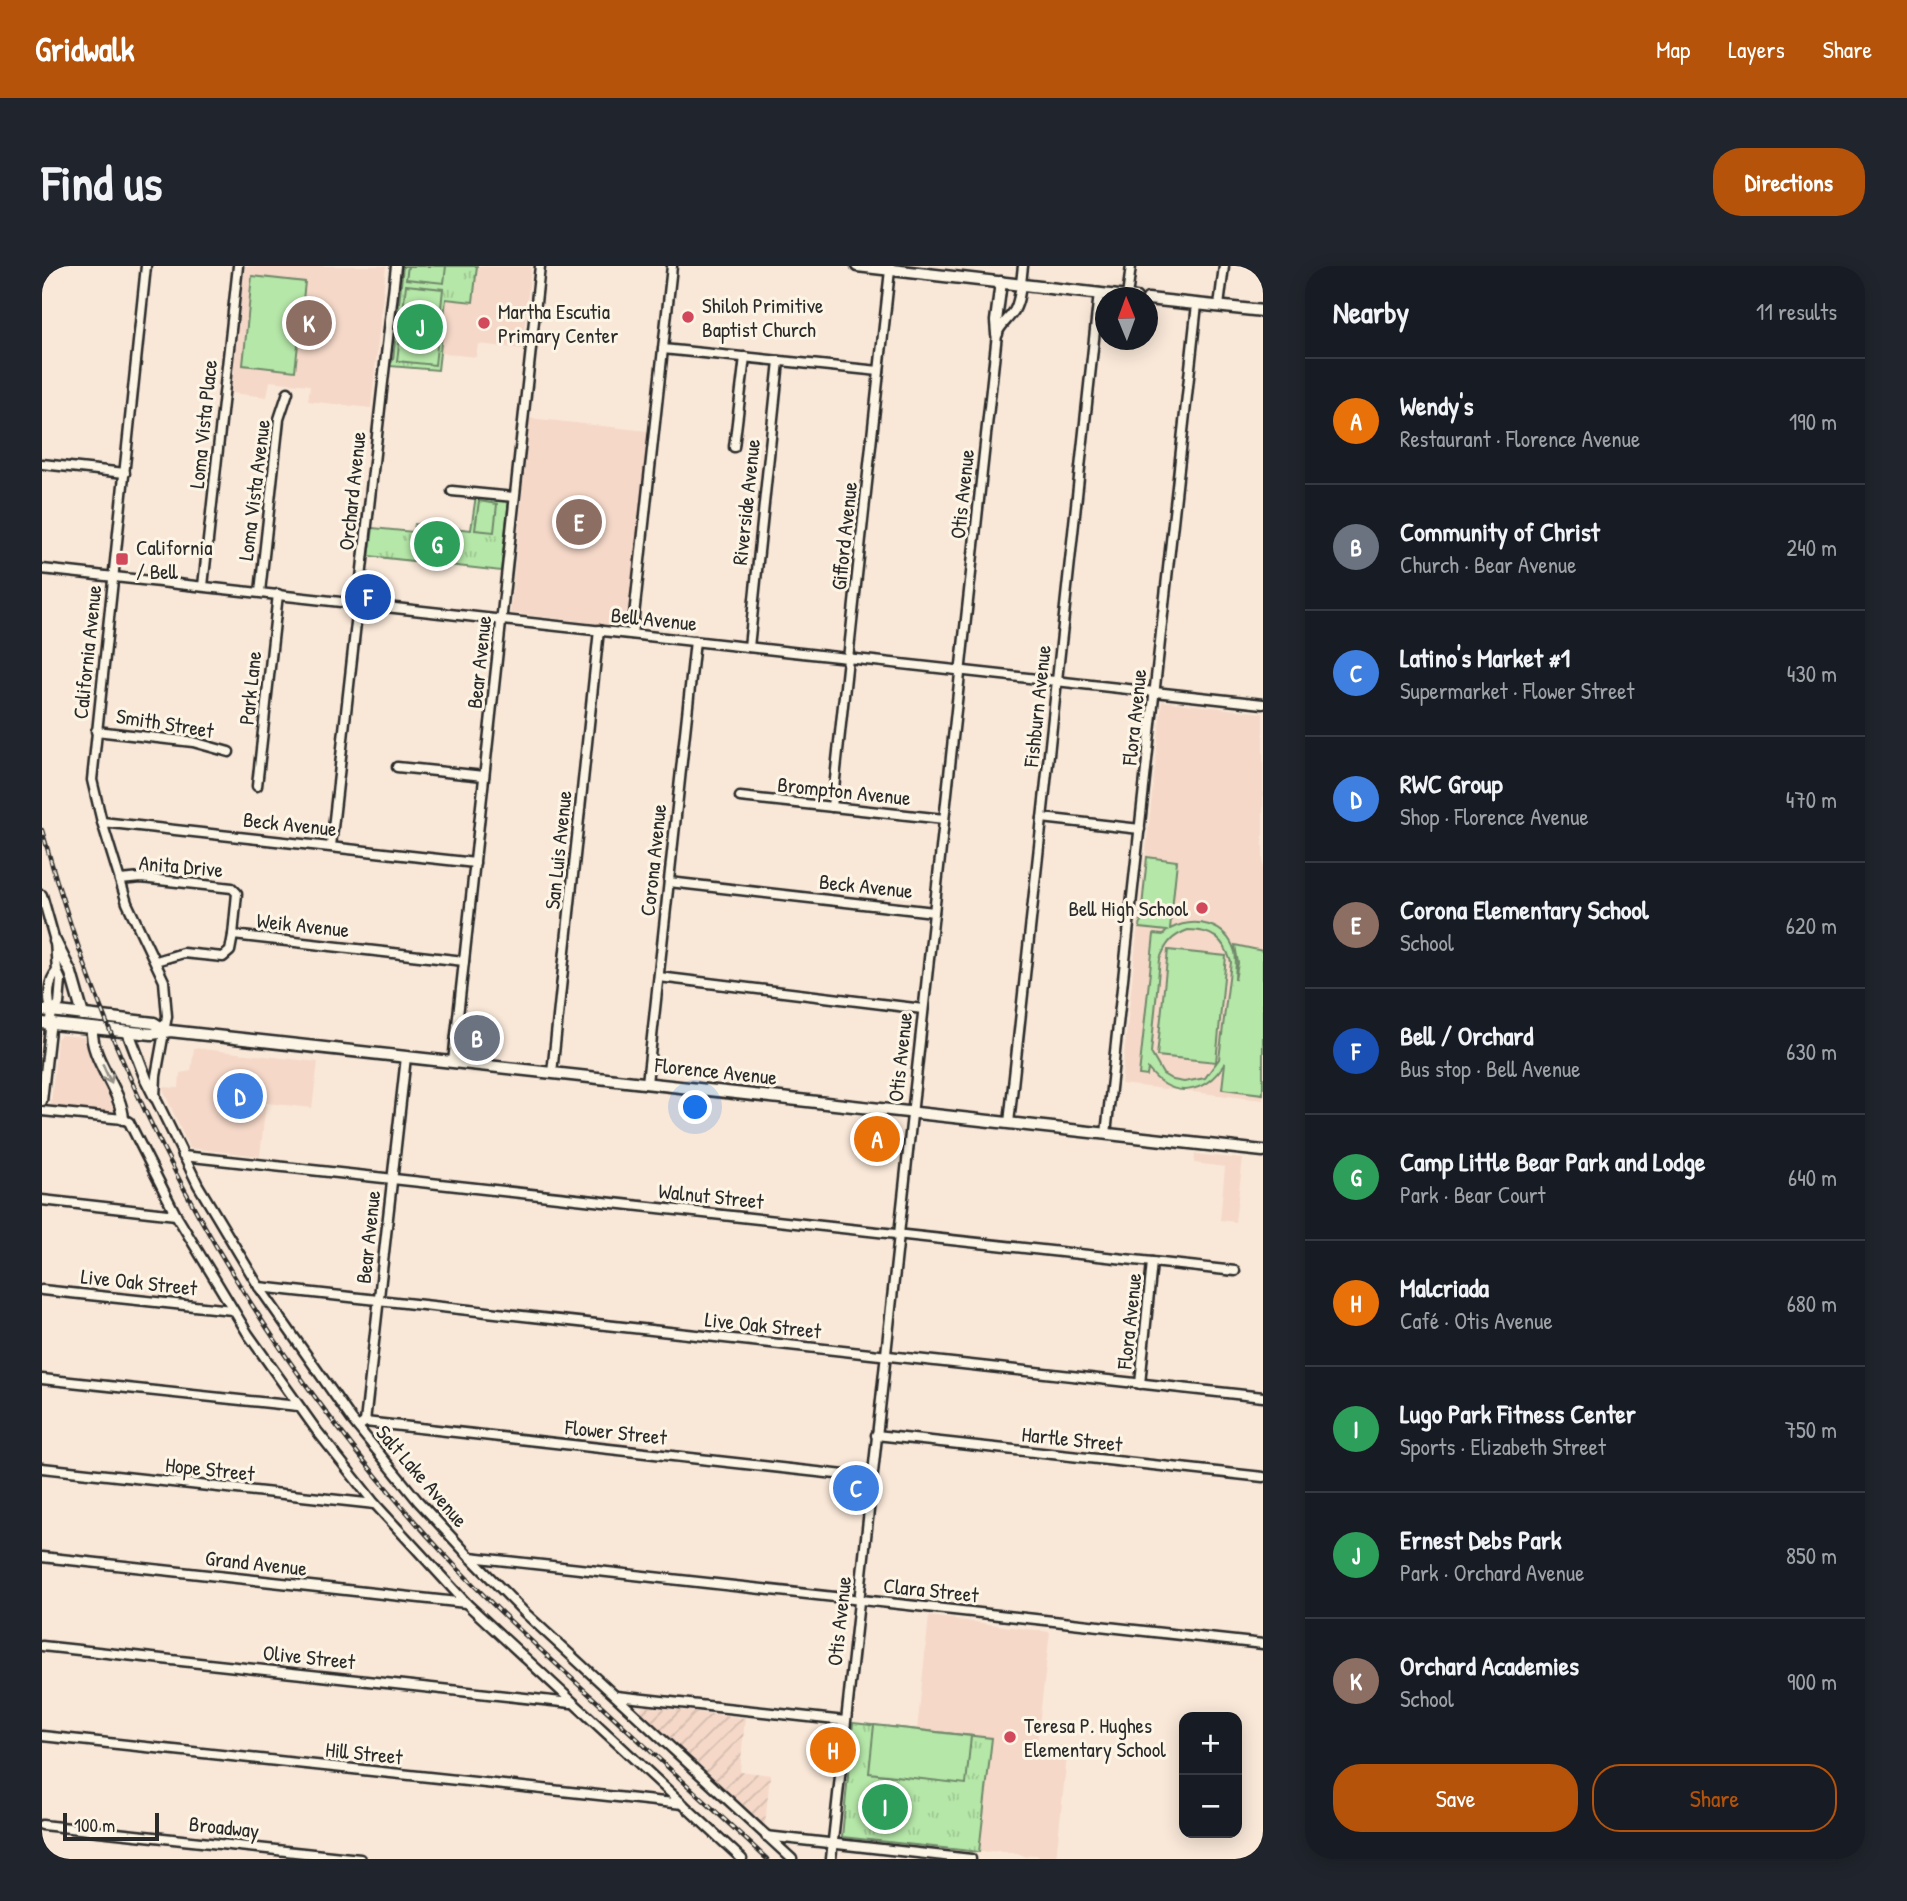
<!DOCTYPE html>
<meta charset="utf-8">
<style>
:root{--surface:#171b24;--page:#20242c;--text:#f1f3f6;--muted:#9ea1a6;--line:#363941;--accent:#b45309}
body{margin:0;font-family:"Patrick Hand",sans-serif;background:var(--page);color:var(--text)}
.controls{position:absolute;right:21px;bottom:21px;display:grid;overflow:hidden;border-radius:14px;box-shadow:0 4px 18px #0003}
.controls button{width:63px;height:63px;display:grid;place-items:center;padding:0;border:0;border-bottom:2px solid var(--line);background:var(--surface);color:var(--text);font:35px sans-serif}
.compass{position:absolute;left:1053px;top:21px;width:63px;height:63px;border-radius:50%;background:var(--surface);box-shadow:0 4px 18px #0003;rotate:359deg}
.scale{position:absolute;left:21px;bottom:18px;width:96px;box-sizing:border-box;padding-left:7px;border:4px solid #2b2b2b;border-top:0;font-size:19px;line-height:24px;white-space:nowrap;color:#2b2b2b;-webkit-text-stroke:5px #fcf5e5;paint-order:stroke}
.you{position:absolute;left:654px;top:842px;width:24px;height:24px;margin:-18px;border:5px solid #fff;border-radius:50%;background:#1a73e8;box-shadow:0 0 0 10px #1a73e833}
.badge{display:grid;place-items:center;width:46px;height:46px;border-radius:50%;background:var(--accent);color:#fff;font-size:23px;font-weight:700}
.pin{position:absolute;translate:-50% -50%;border:4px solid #fff;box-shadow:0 2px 7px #0006}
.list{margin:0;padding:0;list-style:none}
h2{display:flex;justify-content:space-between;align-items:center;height:91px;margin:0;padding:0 28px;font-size:30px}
h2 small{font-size:23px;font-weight:400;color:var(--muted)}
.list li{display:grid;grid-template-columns:46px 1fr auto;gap:21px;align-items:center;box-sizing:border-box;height:126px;padding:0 28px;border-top:2px solid var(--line)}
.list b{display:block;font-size:26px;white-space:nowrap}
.list p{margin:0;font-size:23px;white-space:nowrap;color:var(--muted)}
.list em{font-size:23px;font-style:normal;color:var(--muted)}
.actions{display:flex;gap:14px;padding:21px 28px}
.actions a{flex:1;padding:16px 0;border:2px solid var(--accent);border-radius:28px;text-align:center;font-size:24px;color:var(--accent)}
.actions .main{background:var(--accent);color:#fff}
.map{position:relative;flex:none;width:1221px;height:1593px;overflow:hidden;border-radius:28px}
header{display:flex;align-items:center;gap:42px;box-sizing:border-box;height:98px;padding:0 35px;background:var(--accent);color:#fff}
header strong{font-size:33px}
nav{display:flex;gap:38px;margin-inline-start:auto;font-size:24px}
.intro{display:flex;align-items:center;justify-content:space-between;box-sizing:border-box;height:168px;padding:0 42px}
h1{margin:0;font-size:49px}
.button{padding:18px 32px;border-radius:28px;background:var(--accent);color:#fff;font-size:24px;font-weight:700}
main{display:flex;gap:42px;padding:0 42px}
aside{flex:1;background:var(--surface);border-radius:28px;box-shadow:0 4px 18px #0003}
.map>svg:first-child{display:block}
.built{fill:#f5d8c8}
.industrial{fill:url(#industrial-furrows)}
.park{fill:url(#park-tufts);stroke:#70896a;stroke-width:2}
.pitch{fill:#b5e7a8;stroke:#70896a;stroke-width:2;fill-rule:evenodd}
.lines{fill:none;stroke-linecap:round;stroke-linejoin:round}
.minor-casing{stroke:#2b2b2b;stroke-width:13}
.major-casing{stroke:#2b2b2b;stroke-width:15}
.minor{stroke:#fcf5e5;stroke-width:8}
.major{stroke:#fcf5e5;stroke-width:10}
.rail-casing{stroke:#2b2b2b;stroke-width:4.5}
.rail{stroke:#fcf5e5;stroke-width:2;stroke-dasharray:5;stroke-linecap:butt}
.oneway{stroke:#949088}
.poi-dot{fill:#d1495b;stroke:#fcf5e5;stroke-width:2.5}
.labels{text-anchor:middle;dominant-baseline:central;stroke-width:6;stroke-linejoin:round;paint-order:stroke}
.poi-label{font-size:21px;fill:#2b2b2b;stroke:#fcf5e5;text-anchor:start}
.street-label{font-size:21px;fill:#2b2b2b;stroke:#fcf5e5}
</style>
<header>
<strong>Gridwalk</strong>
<nav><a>Map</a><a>Layers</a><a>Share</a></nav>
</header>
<div class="intro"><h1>Find us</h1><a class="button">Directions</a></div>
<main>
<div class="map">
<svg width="1221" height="1593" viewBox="0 0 1221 1593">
<defs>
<pattern id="industrial-furrows" width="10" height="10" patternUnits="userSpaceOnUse" patternTransform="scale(1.75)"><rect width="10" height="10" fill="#f5d8c8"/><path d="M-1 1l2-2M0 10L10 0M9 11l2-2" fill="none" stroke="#d2baac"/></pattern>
<pattern id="park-tufts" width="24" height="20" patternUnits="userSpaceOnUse" patternTransform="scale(1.75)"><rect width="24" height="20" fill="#b5e7a8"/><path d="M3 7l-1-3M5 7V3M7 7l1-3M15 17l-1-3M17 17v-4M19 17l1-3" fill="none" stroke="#9cc691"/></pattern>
</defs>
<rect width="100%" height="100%" fill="#f9e8d8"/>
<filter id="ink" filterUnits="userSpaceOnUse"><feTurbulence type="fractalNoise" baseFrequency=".0143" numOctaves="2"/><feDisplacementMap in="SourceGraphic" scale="14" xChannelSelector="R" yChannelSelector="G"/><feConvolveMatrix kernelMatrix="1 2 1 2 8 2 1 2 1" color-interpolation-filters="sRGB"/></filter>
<g filter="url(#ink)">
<g class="built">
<path d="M 203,0 L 344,0 L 329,142 L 266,135 L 268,119 L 228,115 L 225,131 L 189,127 Z"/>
<path d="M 435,0 L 489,0 L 480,83 L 436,78 L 434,91 L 398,87 L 404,33 L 431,35 Z"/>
<path d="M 488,152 L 606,165 L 586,361 L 468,347 Z"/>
<path d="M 1120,435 L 1221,447 L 1221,834 L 1079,818 Z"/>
<path d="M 19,769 L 42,771 L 72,844 L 71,847 L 9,840 L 15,773 Z"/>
<path d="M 152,782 L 276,796 L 270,842 L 224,837 L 218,890 L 147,882 L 120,821 L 137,822 L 138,807 L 149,805 Z"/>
<path d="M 1153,888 L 1201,893 L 1193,956 L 1178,954 L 1183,901 L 1152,897 Z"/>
<path d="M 887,1350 L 1008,1366 L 995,1476 L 1026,1481 L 1014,1593 L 999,1593 L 995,1589 L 988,1589 L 985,1591 L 975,1587 L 956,1585 L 937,1586 L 949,1472 L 875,1464 Z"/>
</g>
<path class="industrial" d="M 602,1440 L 703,1452 L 698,1505 L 728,1509 L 723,1559 L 599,1445 L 599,1442 Z"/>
<g class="park">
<path d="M 361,0 L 435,0 L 431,36 L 404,33 L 396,104 L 347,100 L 351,94 Z"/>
<path d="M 434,229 L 467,233 L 459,305 L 327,290 L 331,262 L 371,266 L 373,258 L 429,264 Z"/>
<path d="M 811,1457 L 950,1472 L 937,1586 L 800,1571 Z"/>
</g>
<g class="pitch">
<path d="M 366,0 L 404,0 L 402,17 L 364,13 Z"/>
<path d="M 210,10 L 263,16 L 253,105 L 201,99 Z"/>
<path d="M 364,19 L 401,23 L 393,99 L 355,95 Z"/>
<path d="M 437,235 L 455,238 L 452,266 L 433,264 Z"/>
<path d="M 1105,591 L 1135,595 L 1128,663 C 1152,651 1184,656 1193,686 C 1195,695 1193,705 1193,714 L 1196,697 L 1193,679 L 1221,685 L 1221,828 L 1180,823 L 1183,797 C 1163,828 1131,835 1106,803 L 1105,810 L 1097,809 L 1112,668 L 1121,669 L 1125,665 L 1098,662 ZM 1146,664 C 1170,664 1182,673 1189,696 L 1177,793 L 1163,812 L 1142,816 L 1131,814 L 1121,808 L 1109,787 L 1118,693 C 1124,677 1130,670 1146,664 Z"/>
<path d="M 1126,684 L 1184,690 L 1174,796 L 1115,790 Z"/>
<path d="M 832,1459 L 929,1470 L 924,1518 L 827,1507 Z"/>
</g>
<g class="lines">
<defs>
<g id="minor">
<path d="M 104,0 L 50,514 L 60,556 L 85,637 L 122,715 L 125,750 L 114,810 L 113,831 L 156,919 L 217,1021 L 310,1154 L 376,1235 L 428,1291 L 482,1346 L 750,1593"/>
<path d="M 1085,31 L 1089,0"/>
<path d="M 1177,40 L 1182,0"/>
<path d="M 621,83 L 837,105"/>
<path d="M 692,181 L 703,91"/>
<path d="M 0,198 L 83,207"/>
<path d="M 410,225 L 472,231"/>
<path d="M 0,303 L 1221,438"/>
<path d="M 161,320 L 196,0"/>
<path d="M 218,326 L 237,153 L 246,126"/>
<path d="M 590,368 L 630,0"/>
<path d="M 707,381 L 737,95"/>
<path d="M 54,465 L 151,476 L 187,486"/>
<path d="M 355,501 L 442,510"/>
<path d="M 215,520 L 236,328"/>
<path d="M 698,531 L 902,553"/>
<path d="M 790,541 L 848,4"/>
<path d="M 1000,552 L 1098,563"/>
<path d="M 60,556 L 433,597"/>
<path d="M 289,580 L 354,0"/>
<path d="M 78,614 L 99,612 L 190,622 L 195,627 L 191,669"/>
<path d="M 627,616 L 892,646"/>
<path d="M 0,629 L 13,675 L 15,705 L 19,714 L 17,738 L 10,745"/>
<path d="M 114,695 L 141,687 L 181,691 L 188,685 L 191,669 L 422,695"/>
<path d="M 617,711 L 881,743"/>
<path d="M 411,796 L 498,0"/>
<path d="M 510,807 L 557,364"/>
<path d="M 605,817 L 653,375"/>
<path d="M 0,835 L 10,745 C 5,733 6,715 15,705"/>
<path d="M 0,845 L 81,853 L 87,856 L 134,949 L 206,1068 L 275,1165 L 333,1238 L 424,1337 L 700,1593"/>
<path d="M 967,857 L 1057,27"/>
<path d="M 1064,868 L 1155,38"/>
<path d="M 141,890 L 1193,1005"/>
<path d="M 0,934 L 134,949"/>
<path d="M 217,1021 L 1221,1131"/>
<path d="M 0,1024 L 190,1044"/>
<path d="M 0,1113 L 256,1140"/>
<path d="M 1098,1118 L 1110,996"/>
<path d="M 323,1156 L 364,791"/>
<path d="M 316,1161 L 323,1156 L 830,1212"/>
<path d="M 834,1169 L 1221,1211"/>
<path d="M 0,1202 L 333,1238"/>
<path d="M 0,1291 L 424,1337"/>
<path d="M 428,1291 L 1221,1378"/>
<path d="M 0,1380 L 529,1437"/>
<path d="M 574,1430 L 803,1455"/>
<path d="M 0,1470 L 641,1538"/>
<path d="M 0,1559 L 318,1593"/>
<path d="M 724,1570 L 929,1593"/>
<path d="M 789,1593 L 955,68 C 959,58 966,54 972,45 C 979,33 979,14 981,0"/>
</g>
<g id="major">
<path d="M 815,0 L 1094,32"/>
<path d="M 1106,33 L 1221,45"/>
<path d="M 955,68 L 954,55 L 959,16"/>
<path d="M 13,675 L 29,707 L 41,749"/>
<path d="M 0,744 L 112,757 L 123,764"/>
<path d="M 0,757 L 110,768 L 128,765 L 1221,885"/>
<path d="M 50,762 C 48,794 79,822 81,853"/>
<path d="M 86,766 L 104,813 L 113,831"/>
</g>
</defs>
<use href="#minor" class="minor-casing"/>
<use href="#major" class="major-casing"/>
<use href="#minor" class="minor"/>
<use href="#major" class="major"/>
<defs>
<path id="rail" d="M 0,564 C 75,838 210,1079 402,1288 C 449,1339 500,1385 550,1431 C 609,1485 667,1539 725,1593"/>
</defs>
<use href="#rail" class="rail-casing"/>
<use href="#rail" class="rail"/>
</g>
<defs><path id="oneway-shaft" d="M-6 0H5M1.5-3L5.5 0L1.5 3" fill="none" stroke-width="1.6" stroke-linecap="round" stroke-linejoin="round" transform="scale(1.75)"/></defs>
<use class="oneway" href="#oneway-shaft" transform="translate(65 808) rotate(66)"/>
</g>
<g class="poi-dot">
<circle cx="646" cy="51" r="7"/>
<circle cx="442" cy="57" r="7"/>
<rect x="73" y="286" width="14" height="14" rx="3.5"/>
<circle cx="1160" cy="642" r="7"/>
<circle cx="968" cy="1471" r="7"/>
</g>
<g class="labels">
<g class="poi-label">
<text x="660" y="39">Shiloh Primitive<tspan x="660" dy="24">Baptist Church</tspan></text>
<text x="456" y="45">Martha Escutia<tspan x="456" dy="24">Primary Center</tspan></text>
<text x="94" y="281">California<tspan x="94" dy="24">/ Bell</tspan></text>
<text x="1146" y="642" text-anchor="end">Bell High School</text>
<text x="982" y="1459">Teresa P. Hughes<tspan x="982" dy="24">Elementary School</tspan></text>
</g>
<g class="street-label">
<text transform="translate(161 158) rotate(-84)">Loma Vista Place</text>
<text transform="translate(212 224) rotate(-83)">Loma Vista Avenue</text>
<text transform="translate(310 225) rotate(-84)">Orchard Avenue</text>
<text transform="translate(920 228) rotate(-84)">Otis Avenue</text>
<text transform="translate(704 236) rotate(-84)">Riverside Avenue</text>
<text transform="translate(802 270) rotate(-84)">Gifford Avenue</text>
<text transform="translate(612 353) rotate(6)">Bell Avenue</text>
<text transform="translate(45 386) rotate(-84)">California Avenue</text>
<text transform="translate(437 396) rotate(-84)">Bear Avenue</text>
<text transform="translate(208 422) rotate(-84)">Park Lane</text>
<text transform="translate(995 440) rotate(-84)">Fishburn Avenue</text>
<text transform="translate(1092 451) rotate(-84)">Flora Avenue</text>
<text transform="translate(123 457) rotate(9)">Smith Street</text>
<text transform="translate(802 525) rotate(6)">Brompton Avenue</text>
<text transform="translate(248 558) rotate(6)">Beck Avenue</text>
<text transform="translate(516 584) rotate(-84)">San Luis Avenue</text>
<text transform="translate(611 594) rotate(-84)">Corona Avenue</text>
<text transform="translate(139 600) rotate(5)">Anita Drive</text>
<text transform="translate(824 620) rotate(6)">Beck Avenue</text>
<text transform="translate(261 659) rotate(6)">Weik Avenue</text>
<text transform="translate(858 791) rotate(-84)">Otis Avenue</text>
<text transform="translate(674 805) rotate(6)">Florence Avenue</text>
<text transform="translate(669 930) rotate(6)">Walnut Street</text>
<text transform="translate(326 971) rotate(-84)">Bear Avenue</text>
<text transform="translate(97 1016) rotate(6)">Live Oak Street</text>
<text transform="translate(1087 1055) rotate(-84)">Flora Avenue</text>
<text transform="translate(721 1059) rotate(6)">Live Oak Street</text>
<text transform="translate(574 1166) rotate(6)">Flower Street</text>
<text transform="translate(1030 1173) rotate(6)">Hartle Street</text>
<text transform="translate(168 1203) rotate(6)">Hope Street</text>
<text transform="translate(380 1210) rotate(49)">Salt Lake Avenue</text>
<text transform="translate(214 1297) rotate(6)">Grand Avenue</text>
<text transform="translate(889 1324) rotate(6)">Clara Street</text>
<text transform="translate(797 1355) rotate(-84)">Otis Avenue</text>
<text transform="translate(267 1391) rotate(6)">Olive Street</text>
<text transform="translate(322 1487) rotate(6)">Hill Street</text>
<text transform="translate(182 1561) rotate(6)">Broadway</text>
</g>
</g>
</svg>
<div class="controls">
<button>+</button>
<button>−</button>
</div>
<svg class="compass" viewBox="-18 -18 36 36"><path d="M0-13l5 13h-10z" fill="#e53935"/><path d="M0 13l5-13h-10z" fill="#9ea1a6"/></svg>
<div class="scale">100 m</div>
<div class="you"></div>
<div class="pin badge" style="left:835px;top:873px;background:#e8710a">A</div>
<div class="pin badge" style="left:435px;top:772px;background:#6b7280">B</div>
<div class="pin badge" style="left:814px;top:1222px;background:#3f7fe0">C</div>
<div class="pin badge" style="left:198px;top:830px;background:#3f7fe0">D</div>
<div class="pin badge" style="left:537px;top:256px;background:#8d6e63">E</div>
<div class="pin badge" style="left:326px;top:331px;background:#1a4fb4">F</div>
<div class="pin badge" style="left:395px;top:278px;background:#2e9e5b">G</div>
<div class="pin badge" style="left:791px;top:1484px;background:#e8710a">H</div>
<div class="pin badge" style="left:843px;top:1541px;background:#2e9e5b">I</div>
<div class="pin badge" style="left:378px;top:61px;background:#2e9e5b">J</div>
<div class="pin badge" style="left:267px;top:57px;background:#8d6e63">K</div>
</div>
<aside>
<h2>Nearby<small>11 results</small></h2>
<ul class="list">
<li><span class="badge" style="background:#e8710a">A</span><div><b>Wendy's</b><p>Restaurant · Florence Avenue</p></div><em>190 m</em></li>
<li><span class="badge" style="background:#6b7280">B</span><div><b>Community of Christ</b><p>Church · Bear Avenue</p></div><em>240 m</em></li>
<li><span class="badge" style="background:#3f7fe0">C</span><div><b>Latino's Market #1</b><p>Supermarket · Flower Street</p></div><em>430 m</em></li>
<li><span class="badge" style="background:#3f7fe0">D</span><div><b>RWC Group</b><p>Shop · Florence Avenue</p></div><em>470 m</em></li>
<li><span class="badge" style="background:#8d6e63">E</span><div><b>Corona Elementary School</b><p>School</p></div><em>620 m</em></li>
<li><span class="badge" style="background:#1a4fb4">F</span><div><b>Bell / Orchard</b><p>Bus stop · Bell Avenue</p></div><em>630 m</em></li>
<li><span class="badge" style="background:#2e9e5b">G</span><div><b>Camp Little Bear Park and Lodge</b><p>Park · Bear Court</p></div><em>640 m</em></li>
<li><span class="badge" style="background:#e8710a">H</span><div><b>Malcriada</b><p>Café · Otis Avenue</p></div><em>680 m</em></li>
<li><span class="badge" style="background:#2e9e5b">I</span><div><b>Lugo Park Fitness Center</b><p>Sports · Elizabeth Street</p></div><em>750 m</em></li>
<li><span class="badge" style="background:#2e9e5b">J</span><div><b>Ernest Debs Park</b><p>Park · Orchard Avenue</p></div><em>850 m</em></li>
<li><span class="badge" style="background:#8d6e63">K</span><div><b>Orchard Academies</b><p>School</p></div><em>900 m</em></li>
</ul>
<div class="actions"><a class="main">Save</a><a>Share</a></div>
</aside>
</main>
